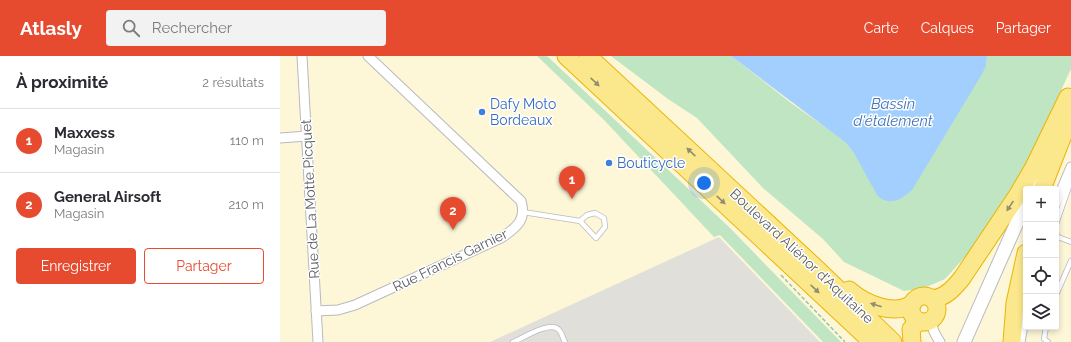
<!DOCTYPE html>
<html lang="fr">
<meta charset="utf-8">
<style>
:root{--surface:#fff;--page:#f2f2f3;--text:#2b2b33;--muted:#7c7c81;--line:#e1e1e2;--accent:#e64b30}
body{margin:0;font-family:Raleway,sans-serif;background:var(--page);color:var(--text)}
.controls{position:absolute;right:12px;bottom:12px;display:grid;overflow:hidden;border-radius:4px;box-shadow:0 2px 6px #0003}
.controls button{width:36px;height:36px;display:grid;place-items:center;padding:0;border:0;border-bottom:1px solid var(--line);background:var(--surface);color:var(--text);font:20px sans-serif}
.you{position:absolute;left:424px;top:127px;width:14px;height:14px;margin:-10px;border:3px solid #fff;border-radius:50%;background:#1a73e8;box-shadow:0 0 0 6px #1a73e833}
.badge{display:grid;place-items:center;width:26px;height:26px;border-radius:50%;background:var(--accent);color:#fff;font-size:13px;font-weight:700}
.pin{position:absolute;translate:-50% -33px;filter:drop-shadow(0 1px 2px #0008)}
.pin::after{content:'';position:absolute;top:21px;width:14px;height:12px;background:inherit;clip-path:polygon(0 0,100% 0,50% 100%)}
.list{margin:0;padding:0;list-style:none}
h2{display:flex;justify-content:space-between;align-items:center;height:52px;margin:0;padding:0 16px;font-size:17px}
h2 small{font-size:13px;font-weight:400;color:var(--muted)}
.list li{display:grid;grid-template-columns:26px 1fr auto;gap:12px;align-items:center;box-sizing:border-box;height:64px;padding:0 16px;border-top:1px solid var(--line)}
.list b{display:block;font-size:15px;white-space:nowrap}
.list p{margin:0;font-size:13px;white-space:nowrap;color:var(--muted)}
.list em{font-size:13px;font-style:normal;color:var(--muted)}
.actions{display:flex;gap:8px;padding:12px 16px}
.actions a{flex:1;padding:9px 0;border:1px solid var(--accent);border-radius:4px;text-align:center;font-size:14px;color:var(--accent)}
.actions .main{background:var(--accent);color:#fff}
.icon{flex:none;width:22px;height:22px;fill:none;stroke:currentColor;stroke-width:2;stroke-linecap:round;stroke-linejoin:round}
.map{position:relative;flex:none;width:791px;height:286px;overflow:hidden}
header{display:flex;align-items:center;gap:24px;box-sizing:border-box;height:56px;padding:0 20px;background:var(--accent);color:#fff}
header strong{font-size:19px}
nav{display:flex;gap:22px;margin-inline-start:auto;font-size:14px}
.search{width:280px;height:36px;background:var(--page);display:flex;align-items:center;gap:10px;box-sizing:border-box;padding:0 14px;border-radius:4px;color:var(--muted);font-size:15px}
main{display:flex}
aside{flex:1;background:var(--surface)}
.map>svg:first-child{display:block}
.commercial{fill:#fdf7d8;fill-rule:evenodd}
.industrial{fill:#e1dfda}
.green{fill:#bfe5c2}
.water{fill:#a2cffd}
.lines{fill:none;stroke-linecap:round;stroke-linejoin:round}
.lane-casing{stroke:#b8babf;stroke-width:6}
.street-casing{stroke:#b8babf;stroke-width:11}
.secondary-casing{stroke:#b8bbc1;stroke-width:15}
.highway-casing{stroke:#ebb404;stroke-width:19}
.path{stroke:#98c5a9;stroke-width:1.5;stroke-dasharray:4 2;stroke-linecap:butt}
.lane{stroke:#fff;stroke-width:4.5}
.street{stroke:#fff;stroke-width:9}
.secondary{stroke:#fff;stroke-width:13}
.highway{stroke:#fbe78c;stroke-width:17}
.oneway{fill:#938e71}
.shop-dot{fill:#3f7fe0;stroke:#fff;stroke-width:1.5}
.labels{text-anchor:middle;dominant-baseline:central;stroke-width:3;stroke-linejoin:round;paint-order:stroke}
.shop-label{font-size:14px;fill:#366cbe;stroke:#fff;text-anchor:start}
.street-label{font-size:14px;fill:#5b5e63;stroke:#fff}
.water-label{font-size:15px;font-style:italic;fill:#4273b7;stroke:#fff}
</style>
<header>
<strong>Atlasly</strong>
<div class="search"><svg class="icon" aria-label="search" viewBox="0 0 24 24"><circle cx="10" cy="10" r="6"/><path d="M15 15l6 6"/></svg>Rechercher</div>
<nav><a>Carte</a><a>Calques</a><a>Partager</a></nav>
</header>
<main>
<aside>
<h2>À proximité<small>2 résultats</small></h2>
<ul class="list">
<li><span class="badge">1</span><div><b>Maxxess</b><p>Magasin</p></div><em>110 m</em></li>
<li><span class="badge">2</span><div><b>General Airsoft</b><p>Magasin</p></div><em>210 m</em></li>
</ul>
<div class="actions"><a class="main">Enregistrer</a><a>Partager</a></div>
</aside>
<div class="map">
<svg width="791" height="286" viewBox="0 0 791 286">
<rect width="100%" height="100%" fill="#edece2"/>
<path class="commercial" d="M 0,0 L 791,0 L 791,286 L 0,286 ZM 746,133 L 776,133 L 776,271 L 746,271 Z"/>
<path class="industrial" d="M 439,181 L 540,286 L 210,286 Z"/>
<g class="green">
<path d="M 257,0 L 267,0 L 449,171 L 561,286 L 543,286 L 440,179 L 434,181 L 324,64 Z"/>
<path d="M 331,0 L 451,0 L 511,47 L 555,78 L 565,86 L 574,97 L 706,10 L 707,0 L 791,0 L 791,13 L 745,111 L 693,192 L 665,223 L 644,232 L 624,235 L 564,206 L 543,183 L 483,132 L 417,62 L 388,43 Z"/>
</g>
<path class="water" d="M 451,0 L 707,0 L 706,10 L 702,18 L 632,134 C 621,144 609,151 597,139 L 574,97 L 565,86 Z"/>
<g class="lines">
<defs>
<g id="lane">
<path d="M 243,156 L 300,165 L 316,182 L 325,171 L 324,162 L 315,157 L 307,159 L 300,165"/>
<path d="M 776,168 L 791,125"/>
<path d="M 776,177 L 778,181 L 791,186"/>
<path d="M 776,239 L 791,205"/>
<path d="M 766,271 L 764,283 L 768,286"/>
<path d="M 233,286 C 243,282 271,264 279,274 C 282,277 283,283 285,286"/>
</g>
<g id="street">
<path d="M 22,0 L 38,286"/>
<path d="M 0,82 L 27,80"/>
<path d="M 776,147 L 791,111"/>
<path d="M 36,255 L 58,254 L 75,249 L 221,182 C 236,172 247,164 241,145 L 88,0"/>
<path d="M 654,262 C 650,272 655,278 660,286"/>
<path d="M 740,286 L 746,253"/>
</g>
<g id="secondary">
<path d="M 752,133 L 761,112"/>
<path d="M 684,286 L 746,146"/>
</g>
<g id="highway">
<path d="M 286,0 L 592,286"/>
<path d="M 308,0 L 537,213 L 613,286"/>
<path d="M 762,133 L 791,59"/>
<path d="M 569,234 C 585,248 615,261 633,247"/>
<circle cx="644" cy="253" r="13"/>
<path d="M 653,243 C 666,241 674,232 682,222 L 737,140 L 754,111 L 788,41"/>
<path d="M 632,286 L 631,273 L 639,265"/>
<path d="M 732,286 L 735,247 L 746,197"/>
</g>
</defs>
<use href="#lane" class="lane-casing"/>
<use href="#street" class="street-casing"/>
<use href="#secondary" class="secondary-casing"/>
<use href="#highway" class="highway-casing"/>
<path class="path" d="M 501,219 L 565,286"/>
<use href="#lane" class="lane"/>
<use href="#street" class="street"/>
<use href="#secondary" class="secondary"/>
<use href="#highway" class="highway"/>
</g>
<defs><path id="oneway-solid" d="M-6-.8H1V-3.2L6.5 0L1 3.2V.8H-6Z"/></defs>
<g class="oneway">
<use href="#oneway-solid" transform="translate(315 26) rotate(43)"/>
<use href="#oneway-solid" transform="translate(411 96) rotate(-137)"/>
<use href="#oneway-solid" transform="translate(441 144) rotate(43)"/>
<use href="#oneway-solid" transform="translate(730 150) rotate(124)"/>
<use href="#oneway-solid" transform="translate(535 233) rotate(43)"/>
<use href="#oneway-solid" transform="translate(596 249) rotate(-162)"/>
</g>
<g class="shop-dot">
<circle cx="202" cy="56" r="4"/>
<circle cx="329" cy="107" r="4"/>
</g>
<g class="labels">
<g class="shop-label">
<text x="210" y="48">Dafy Moto<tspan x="210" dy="16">Bordeaux</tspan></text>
<text x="337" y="107">Bouticycle</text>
</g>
<g class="street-label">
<text transform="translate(30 143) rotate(-93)">Rue de La Motte Picquet</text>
<text transform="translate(522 200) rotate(43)">Boulevard Aliénor d'Aquitaine</text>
<text transform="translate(170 204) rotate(-26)">Rue Francis Garnier</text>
</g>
<g class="water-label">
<text x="613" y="48">Bassin<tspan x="613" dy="17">d'étalement</tspan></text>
</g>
</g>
</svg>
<div class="controls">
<button>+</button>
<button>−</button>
<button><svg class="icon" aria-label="locate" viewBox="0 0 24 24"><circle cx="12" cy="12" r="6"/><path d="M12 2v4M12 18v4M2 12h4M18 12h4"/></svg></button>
<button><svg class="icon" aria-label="layers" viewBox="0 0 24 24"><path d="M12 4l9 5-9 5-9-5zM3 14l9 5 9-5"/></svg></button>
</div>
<div class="you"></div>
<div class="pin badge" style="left:292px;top:143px">1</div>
<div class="pin badge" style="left:173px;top:174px">2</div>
</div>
</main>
